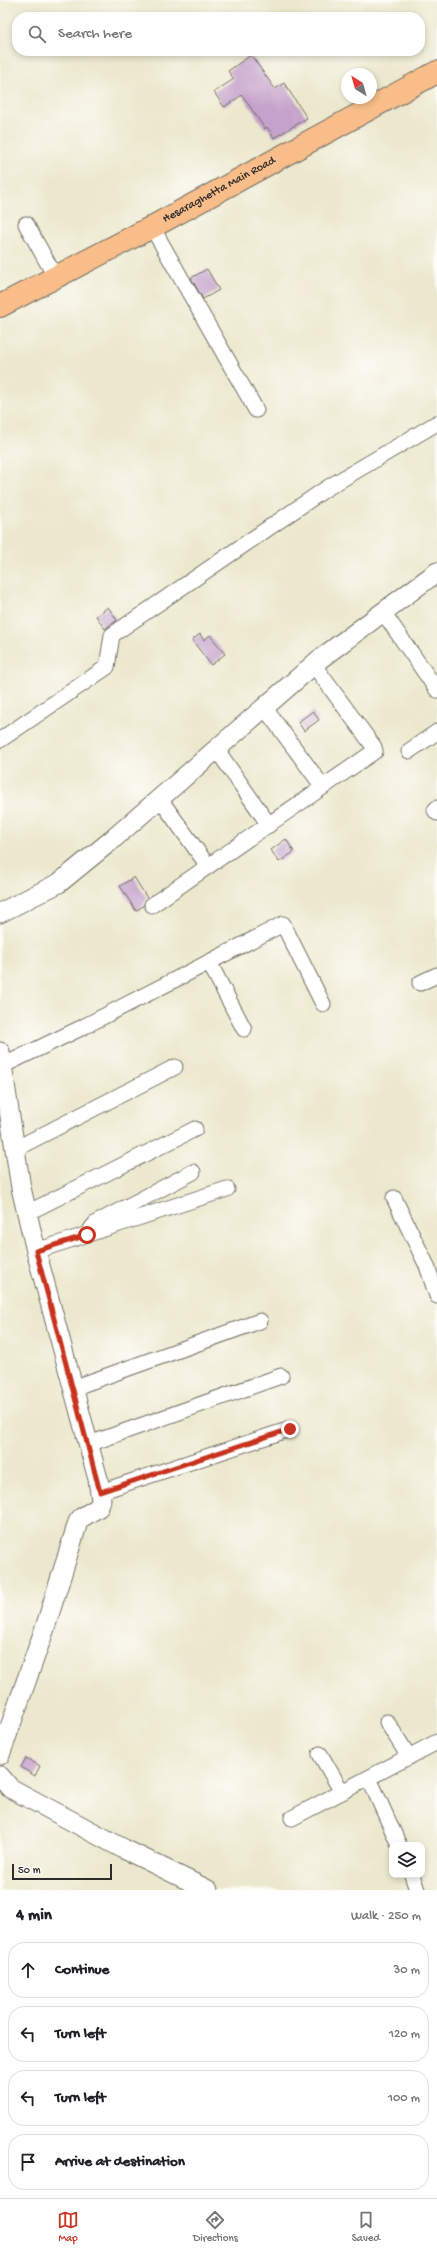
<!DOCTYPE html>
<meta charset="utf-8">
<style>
:root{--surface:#fff;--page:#f6f6f6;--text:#202124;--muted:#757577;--line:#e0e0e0;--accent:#c8321e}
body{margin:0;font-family:"Gochi Hand",sans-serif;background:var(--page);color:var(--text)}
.controls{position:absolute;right:12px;bottom:12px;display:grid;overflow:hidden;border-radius:8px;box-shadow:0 2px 6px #0003}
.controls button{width:36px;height:36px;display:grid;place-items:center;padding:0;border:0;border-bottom:1px solid var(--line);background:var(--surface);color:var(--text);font:20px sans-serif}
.compass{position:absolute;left:341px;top:68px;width:36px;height:36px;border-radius:50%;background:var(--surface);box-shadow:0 2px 6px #0003;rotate:323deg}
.scale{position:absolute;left:12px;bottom:10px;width:100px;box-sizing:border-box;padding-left:4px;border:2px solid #2b2b2b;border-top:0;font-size:11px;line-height:14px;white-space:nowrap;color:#2b2b2b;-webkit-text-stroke:3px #fdfcf7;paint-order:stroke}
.stop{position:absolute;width:12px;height:12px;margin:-9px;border:3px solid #c8321e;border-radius:50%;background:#fff}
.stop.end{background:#c8321e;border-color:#fff;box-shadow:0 1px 4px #0008}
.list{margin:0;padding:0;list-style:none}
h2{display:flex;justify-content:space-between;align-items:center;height:52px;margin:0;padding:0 16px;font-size:17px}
h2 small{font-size:13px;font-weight:400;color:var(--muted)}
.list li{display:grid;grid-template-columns:26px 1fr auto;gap:12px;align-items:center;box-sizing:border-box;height:56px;margin:0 8px 8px;padding:0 8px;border:1px solid var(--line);border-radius:16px}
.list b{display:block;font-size:15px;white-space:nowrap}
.list em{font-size:13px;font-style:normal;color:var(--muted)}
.icon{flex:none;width:22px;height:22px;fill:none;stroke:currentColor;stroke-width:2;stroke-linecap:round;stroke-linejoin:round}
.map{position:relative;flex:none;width:437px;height:1890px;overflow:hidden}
.search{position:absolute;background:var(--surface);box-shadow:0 2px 6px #0003;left:12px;right:12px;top:12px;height:44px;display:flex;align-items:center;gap:10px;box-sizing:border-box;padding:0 14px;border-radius:16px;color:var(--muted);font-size:15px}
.sheet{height:308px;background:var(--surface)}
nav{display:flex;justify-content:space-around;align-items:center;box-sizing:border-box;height:56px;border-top:1px solid var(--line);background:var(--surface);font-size:11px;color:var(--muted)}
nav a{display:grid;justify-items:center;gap:2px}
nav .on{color:var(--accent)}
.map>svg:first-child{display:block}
.building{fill:#c5a2cb}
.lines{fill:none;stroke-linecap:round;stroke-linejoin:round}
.minor-casing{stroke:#6f6d64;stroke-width:17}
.tertiary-casing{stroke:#6f6d64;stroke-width:21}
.primary-casing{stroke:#6f6d64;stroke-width:24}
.minor{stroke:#fff;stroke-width:15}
.tertiary{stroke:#fff;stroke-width:19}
.primary{stroke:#f8bd89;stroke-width:22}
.route{stroke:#c8321e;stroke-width:5}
.labels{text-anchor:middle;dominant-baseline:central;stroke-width:3;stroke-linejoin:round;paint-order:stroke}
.street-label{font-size:12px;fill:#2b2b2b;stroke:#fdfcf7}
</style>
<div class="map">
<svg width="437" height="1890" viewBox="0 0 437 1890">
<rect width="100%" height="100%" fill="#fdfcf7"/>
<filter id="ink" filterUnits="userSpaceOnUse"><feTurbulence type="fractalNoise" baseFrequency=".025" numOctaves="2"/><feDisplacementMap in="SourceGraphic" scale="8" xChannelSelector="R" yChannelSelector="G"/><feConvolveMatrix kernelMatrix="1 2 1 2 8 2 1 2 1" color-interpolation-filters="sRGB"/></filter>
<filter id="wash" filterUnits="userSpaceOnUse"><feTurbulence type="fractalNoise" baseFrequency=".012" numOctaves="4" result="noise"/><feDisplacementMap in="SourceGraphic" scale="16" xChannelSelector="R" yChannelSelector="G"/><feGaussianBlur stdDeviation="0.9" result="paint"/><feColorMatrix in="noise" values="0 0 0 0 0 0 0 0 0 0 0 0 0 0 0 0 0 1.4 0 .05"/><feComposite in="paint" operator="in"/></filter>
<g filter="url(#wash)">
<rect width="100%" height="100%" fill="#ece8cd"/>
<g id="blocks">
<g class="building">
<path d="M 251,55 L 275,89 L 284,83 L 307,118 L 274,138 L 267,127 L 265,129 L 242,95 L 224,107 L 214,92 L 234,79 L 228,71 Z"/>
<path d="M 207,269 L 219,290 L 203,299 L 191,278 Z"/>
<path d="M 108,607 L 117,620 L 105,629 L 96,616 Z"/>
<path d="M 200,634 L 204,640 L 210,635 L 225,654 L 211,665 L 192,640 Z"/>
<path d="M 313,711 L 319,720 L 304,731 L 298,722 Z"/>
<path d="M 286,839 L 294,852 L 279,862 L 271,850 Z"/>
<path d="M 134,877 L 147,898 L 143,906 L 136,911 L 120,886 Z"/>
<path d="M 26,1758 L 40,1766 L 35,1776 L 21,1767 Z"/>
</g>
</g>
</g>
<g filter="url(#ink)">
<use href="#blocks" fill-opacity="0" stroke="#6f6d64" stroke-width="1"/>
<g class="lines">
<defs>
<g id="minor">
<path d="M 26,224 L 56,278"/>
<path d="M 152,227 L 256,410"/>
<path d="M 383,612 L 437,690"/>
<path d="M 264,707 L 323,787"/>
<path d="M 0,740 L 107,667 L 112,635 L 327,488 L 437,423"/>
<path d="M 217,750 L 269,825"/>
<path d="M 409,751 L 437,732"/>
<path d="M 160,799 L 208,866"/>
<path d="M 437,808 L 435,810 L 437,813"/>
<path d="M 152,905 L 375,751 L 374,747 L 313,664"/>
<path d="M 209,962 L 244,1029"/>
<path d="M 420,983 L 437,975"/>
<path d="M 2,1066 L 81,1028 L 283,924 L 323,1004"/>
<path d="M 15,1149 L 175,1067"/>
<path d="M 394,1198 L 427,1266 L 437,1296"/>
<path d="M 27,1213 L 195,1129"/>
<path d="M 91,1229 L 96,1223 L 193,1172"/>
<path d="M 36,1251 L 227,1189"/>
<path d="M 73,1388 L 260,1321"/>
<path d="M 89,1444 L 281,1376"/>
<path d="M 100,1492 L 290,1429"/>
<path d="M 387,1722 L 409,1757"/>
<path d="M 320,1754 L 342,1792"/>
<path d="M 369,1778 L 399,1845"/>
<path d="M 292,1818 L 437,1742"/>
<path d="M 412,1875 L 417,1890"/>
</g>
<g id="tertiary">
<path d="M 0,913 L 59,883 L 113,839 L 320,659 L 437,572"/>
<path d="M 0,1052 L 21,1188 L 36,1251 L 98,1479 L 101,1500 L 99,1507 L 81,1518 L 78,1522 L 45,1628 L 0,1755"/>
<path d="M 0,1776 L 10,1788 L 124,1849 L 208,1890"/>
</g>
<g id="primary">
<path id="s1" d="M 0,306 L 152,227 L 437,72"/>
</g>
</defs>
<use href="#minor" class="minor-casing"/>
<use href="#tertiary" class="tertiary-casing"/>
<use href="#primary" class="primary-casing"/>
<use href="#minor" class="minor"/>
<use href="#tertiary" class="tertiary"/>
<use href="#primary" class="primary"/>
</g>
</g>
<g class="lines" filter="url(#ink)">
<path class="route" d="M 87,1235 L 36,1251 L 100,1492 L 290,1429"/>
</g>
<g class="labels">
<g class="street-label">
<text stroke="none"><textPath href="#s1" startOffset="248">Hesaraghetta Main Road</textPath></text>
</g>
</g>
</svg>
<div class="controls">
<button><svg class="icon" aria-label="layers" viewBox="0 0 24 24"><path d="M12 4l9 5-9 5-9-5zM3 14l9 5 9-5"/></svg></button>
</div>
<svg class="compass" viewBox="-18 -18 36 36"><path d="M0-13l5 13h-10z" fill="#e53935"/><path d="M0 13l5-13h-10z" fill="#757577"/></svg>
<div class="scale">50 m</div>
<div class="stop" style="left:87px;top:1235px"></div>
<div class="stop end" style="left:290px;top:1429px"></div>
<div class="search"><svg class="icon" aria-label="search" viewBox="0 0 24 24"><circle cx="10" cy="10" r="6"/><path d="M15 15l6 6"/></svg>Search here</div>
</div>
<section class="sheet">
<h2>4 min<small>Walk · 250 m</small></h2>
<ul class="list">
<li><svg class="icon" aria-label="ahead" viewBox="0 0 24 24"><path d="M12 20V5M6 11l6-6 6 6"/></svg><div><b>Continue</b></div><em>30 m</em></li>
<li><svg class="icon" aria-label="left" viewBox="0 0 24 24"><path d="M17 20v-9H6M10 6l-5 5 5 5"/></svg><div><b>Turn left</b></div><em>120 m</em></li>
<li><svg class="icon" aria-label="left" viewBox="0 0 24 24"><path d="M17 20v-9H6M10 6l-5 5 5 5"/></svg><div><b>Turn left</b></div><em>100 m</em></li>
<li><svg class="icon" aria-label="arrive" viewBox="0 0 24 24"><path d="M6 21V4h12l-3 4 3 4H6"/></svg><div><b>Arrive at destination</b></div></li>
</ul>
</section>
<nav>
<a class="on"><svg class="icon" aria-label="map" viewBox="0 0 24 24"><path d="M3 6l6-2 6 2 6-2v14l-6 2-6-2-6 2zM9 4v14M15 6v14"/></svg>Map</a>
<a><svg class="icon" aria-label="directions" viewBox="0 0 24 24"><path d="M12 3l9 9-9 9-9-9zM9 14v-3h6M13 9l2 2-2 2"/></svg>Directions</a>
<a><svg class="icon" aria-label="saved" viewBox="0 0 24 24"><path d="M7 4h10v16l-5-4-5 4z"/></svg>Saved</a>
</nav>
